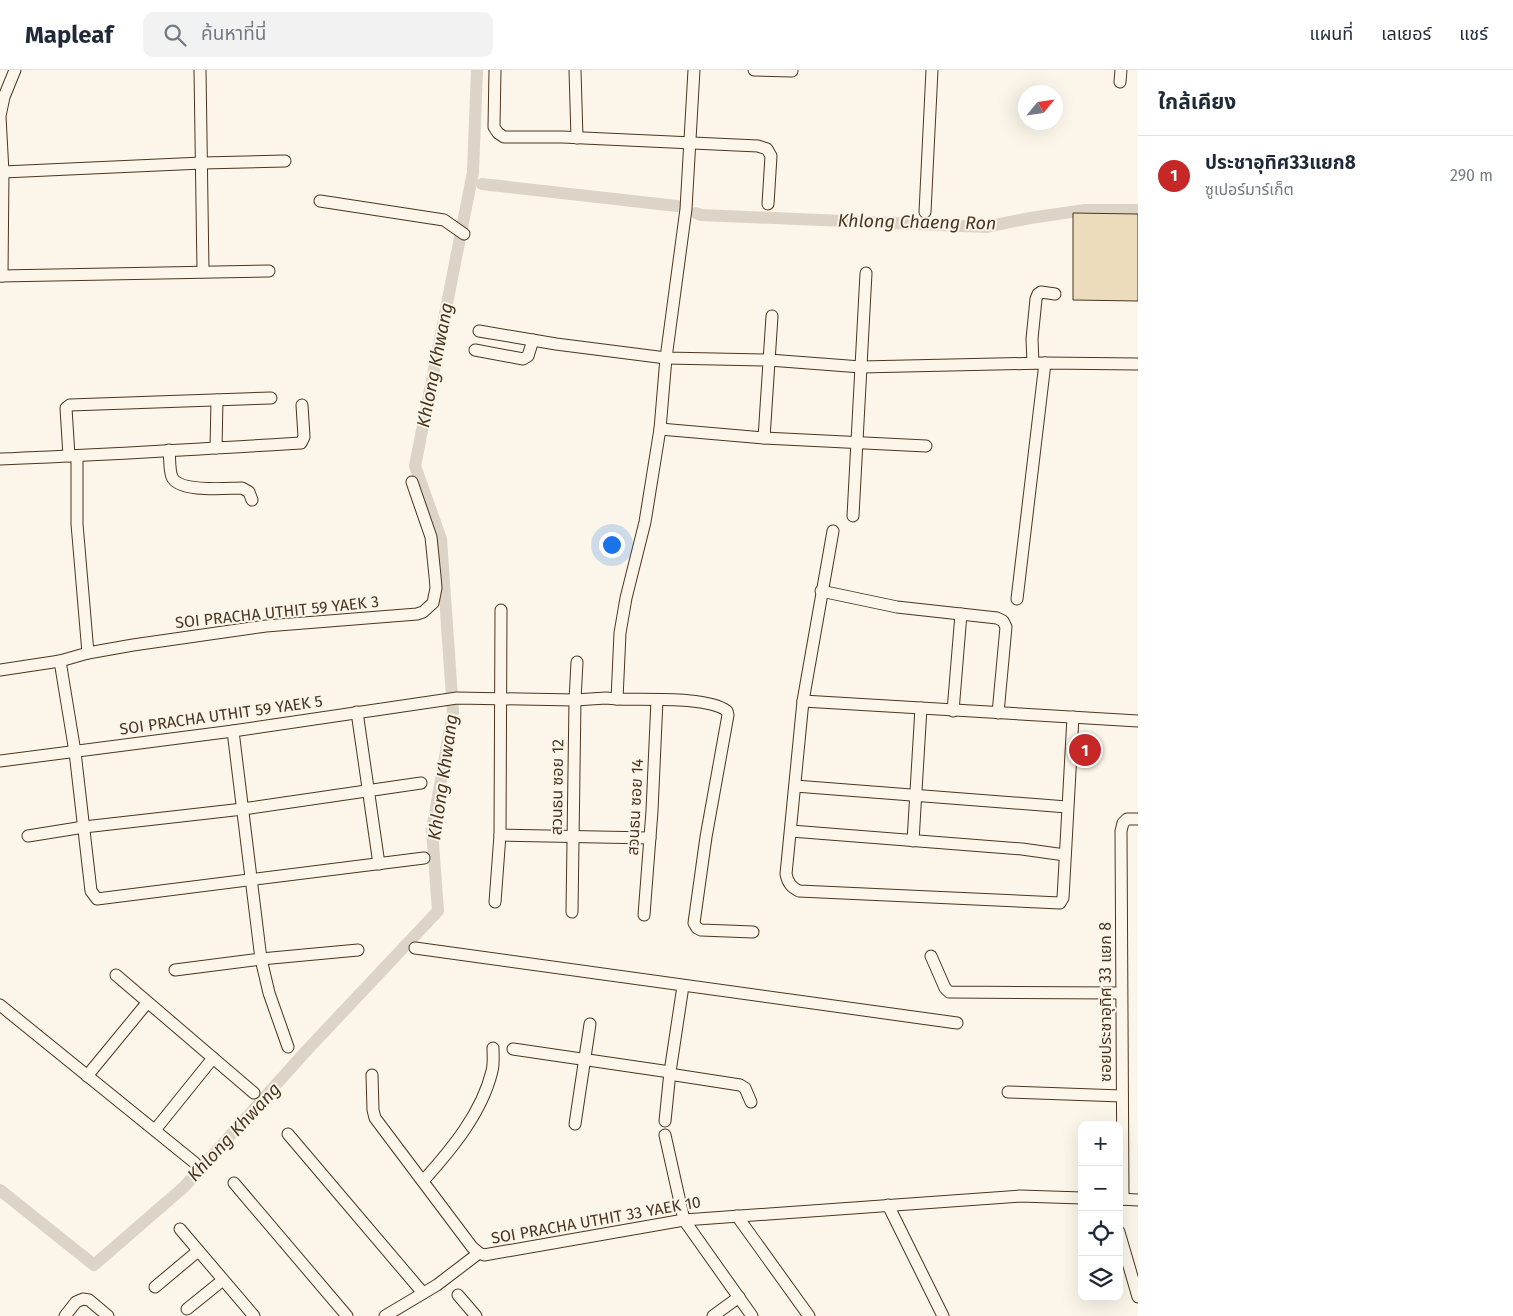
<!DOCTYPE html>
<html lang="th">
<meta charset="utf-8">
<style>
:root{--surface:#fff;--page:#f2f2f3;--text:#1f2937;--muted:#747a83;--line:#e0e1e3;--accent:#c62828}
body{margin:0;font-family:"Fira Sans","Noto Sans Thai",sans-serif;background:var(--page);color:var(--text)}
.controls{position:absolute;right:15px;bottom:15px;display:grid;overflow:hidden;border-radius:10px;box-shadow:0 5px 20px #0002}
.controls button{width:45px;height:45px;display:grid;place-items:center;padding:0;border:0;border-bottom:1px solid var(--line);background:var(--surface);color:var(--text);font:25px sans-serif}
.compass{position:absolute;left:1018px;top:15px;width:45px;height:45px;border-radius:50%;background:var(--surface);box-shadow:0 5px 20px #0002;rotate:61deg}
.you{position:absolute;left:611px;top:474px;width:18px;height:18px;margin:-12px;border:4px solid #fff;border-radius:50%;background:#1a73e8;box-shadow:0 0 0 8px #1a73e833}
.badge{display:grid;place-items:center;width:32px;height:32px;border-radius:50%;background:var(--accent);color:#fff;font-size:16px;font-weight:700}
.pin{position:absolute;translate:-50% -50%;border:2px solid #fff;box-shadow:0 1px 5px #0006}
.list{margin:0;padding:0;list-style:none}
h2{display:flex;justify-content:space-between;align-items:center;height:65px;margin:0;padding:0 20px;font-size:21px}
h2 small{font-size:16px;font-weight:400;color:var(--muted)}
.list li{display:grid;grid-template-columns:32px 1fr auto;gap:15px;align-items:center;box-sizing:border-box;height:80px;padding:0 20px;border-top:1px solid var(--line)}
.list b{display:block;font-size:19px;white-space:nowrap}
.list p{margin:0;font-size:16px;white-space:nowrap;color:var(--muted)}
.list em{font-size:16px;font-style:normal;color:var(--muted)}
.icon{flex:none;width:28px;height:28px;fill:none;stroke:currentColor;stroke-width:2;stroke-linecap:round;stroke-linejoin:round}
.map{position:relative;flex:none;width:1138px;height:1246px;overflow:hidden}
header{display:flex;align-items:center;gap:30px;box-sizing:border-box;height:70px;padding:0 25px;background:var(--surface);border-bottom:1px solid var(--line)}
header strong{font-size:24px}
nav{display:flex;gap:28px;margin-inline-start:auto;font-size:18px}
.search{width:350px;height:45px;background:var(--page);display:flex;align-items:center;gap:12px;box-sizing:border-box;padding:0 18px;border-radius:10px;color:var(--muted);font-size:19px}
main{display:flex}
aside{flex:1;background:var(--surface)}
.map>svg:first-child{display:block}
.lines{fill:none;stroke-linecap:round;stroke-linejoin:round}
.canal{stroke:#dcd4c6;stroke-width:12}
.building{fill:#ecdcbc;stroke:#4a3520}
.street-casing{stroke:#4a3520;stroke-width:13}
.street{stroke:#fbf6e9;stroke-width:11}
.labels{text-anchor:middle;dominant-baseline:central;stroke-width:4;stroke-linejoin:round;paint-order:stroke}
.street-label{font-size:16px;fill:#4a3520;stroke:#fbf6e9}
.water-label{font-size:18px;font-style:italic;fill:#4a3520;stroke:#fbf6e9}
</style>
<header>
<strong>Mapleaf</strong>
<div class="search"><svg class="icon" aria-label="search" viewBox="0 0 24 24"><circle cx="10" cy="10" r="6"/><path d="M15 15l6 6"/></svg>ค้นหาที่นี่</div>
<nav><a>แผนที่</a><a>เลเยอร์</a><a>แชร์</a></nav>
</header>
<main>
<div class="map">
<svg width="1138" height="1246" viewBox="0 0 1138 1246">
<rect width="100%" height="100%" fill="#fbf6e9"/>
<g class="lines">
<g class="canal">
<path d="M 482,114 L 677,136"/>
<path d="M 696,143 L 701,145 L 986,157 L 1030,148 L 1085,140 L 1138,140"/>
<path d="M 0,1120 L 94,1195 L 184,1117 L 308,979 L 438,841 L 432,760 L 453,642 L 441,469 L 415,396 L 473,102 L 477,0"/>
</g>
</g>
<path class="building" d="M 1073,143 L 1138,144 L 1138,231 L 1073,230 Z"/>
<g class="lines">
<defs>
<g id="street">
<path d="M 200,0 L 203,201"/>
<path d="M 495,0 L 494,57 L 498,63 L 504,67 L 562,67 L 758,76 L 767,79 L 771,86 L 768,134"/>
<path d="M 575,0 L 577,68"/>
<path d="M 754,0 L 792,1"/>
<path d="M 1120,12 L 1121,0"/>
<path d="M 3,102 L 202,93 L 285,91"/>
<path d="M 320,131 L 444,150 L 464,164"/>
<path d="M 925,142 L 932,0"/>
<path d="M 0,206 L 269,201"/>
<path d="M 2,206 L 3,102 L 0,46 L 4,27 L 15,0"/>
<path d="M 479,261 L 556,274 L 666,288 L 769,290 L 861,297 L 1045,293 L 1138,294"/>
<path d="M 475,280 L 523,289 L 528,286 L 533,270"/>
<path d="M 1033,293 L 1032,269 L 1036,229 L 1038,224 L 1041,222 L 1055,224"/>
<path d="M 660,359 L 764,368 L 926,376"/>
<path d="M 764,368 L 772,246"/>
<path d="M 216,378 L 217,330"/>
<path d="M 169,380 C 170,387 169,400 172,407 C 179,423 227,418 242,418 L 249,422 L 252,430"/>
<path d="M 69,386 L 66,338 L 70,335 L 271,328"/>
<path d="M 77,386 L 77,454 L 88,583"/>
<path d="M 0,389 C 100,385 200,379 301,373 L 304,367 L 302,335"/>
<path d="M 853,446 L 866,203"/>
<path d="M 833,461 L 803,631 L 786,804 C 788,813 791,817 799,821 L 1060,833 L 1063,828 L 1073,647"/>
<path d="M 821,521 L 897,537 L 997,548 L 1003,551 L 1006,557 L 998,643"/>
<path d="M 1017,529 L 1045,293"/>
<path d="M 60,591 L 75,682 L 91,821 L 97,829 L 424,788"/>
<path d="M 0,600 L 60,591 L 88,583 L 133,575 L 266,556 L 417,544 L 423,542 L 433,533 L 436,518 L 435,506 L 431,467 L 412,412"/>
<path d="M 617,629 C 643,630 708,626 727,641 L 728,645 L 706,767 L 694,853 L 697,858 L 701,860 L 753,862"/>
<path d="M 803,631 L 1138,651"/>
<path d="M 953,641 L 961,544"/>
<path d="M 357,642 L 379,794"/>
<path d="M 233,661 L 261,889 L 269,923 L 288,977"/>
<path d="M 0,691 L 233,661 L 457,628 L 575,630 L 606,628 L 617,629 L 620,563 L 626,528 L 645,452 L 660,359 L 666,288 L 686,139 L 694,0"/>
<path d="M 795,716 L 1067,737"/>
<path d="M 791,761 L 1022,779 L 1065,785"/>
<path d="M 500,765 L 650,768"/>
<path d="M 28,766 L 84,757 L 243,739 L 421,713"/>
<path d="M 913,771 L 921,638"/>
<path d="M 495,832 L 500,765 L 501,540"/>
<path d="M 572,842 L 575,630 L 577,592"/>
<path d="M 644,845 L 652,741 L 657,630"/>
<path d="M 415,878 L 957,953"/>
<path d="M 931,886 L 945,918 L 949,922 L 1121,923"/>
<path d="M 175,900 L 261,889 L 358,880"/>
<path d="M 116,905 L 254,1023"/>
<path d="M 0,935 L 195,1093"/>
<path d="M 513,979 L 670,1002"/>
<path d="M 669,1004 L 740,1015 L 745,1018 L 751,1032"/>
<path d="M 372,1005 L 373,1040 L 375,1048 L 472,1177 L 479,1183 L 484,1185 L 684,1150 L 1020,1126 L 1082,1128"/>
<path d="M 87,1006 L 147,933"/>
<path d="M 1008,1022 L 1122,1026"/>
<path d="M 665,1051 L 670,1002 L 683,916"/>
<path d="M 575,1054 L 590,954"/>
<path d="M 155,1060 L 213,988"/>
<path d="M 288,1064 L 423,1223"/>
<path d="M 665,1065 L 684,1150 L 752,1246"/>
<path d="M 423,1111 C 451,1080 482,1043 492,1001 C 494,994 493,985 493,978"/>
<path d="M 234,1113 L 347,1246"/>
<path d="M 1119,1129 L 1138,1130"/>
<path d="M 1123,1129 L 1121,761 L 1123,753 L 1127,749 L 1138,749"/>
<path d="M 888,1135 L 943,1246"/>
<path d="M 737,1146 L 809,1246"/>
<path d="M 180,1159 L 254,1246"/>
<path d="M 1119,1162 L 1138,1227"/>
<path d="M 155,1217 L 198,1181"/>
<path d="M 458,1225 L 476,1246"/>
<path d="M 187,1239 L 223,1210"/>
<path d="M 65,1246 L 76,1232 L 83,1229 L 89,1230 L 108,1246"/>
<path d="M 385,1246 L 437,1215 L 479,1183"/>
<path d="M 713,1246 L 739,1227"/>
</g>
</defs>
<use href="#street" class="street-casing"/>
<use href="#street" class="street"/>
</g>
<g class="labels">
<g class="street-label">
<text transform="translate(277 542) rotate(-6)">SOI PRACHA UTHIT 59 YAEK 3</text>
<text transform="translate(221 645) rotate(-8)">SOI PRACHA UTHIT 59 YAEK 5</text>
<text transform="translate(557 717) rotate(-89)">สวนธน ซอย 12</text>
<text transform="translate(635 737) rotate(-87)">สวนธน ซอย 14</text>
<text transform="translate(1105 932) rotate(-90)">ซอยประชาอุทิศ 33 แยก 8</text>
<text transform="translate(596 1150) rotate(-10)">SOI PRACHA UTHIT 33 YAEK 10</text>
</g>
<g class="water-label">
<text transform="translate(917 152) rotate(1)">Khlong Chaeng Ron</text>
<text transform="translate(435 295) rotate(-79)">Khlong Khwang</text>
<text transform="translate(443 707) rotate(-82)">Khlong Khwang</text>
<text transform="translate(234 1062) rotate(-47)">Khlong Khwang</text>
</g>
</g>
</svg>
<div class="controls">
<button>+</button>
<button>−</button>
<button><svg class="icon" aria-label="locate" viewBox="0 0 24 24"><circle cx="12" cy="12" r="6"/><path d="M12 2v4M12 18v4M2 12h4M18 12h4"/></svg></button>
<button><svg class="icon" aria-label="layers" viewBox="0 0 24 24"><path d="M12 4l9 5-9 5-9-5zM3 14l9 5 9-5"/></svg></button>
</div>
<svg class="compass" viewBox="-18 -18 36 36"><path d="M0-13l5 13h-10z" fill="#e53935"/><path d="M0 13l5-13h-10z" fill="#747a83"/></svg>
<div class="you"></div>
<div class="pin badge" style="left:1085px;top:680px">1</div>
</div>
<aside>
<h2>ใกล้เคียง<small></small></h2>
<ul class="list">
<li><span class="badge">1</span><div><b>ประชาอุทิศ33แยก8</b><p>ซูเปอร์มาร์เก็ต</p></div><em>290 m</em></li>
</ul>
</aside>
</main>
